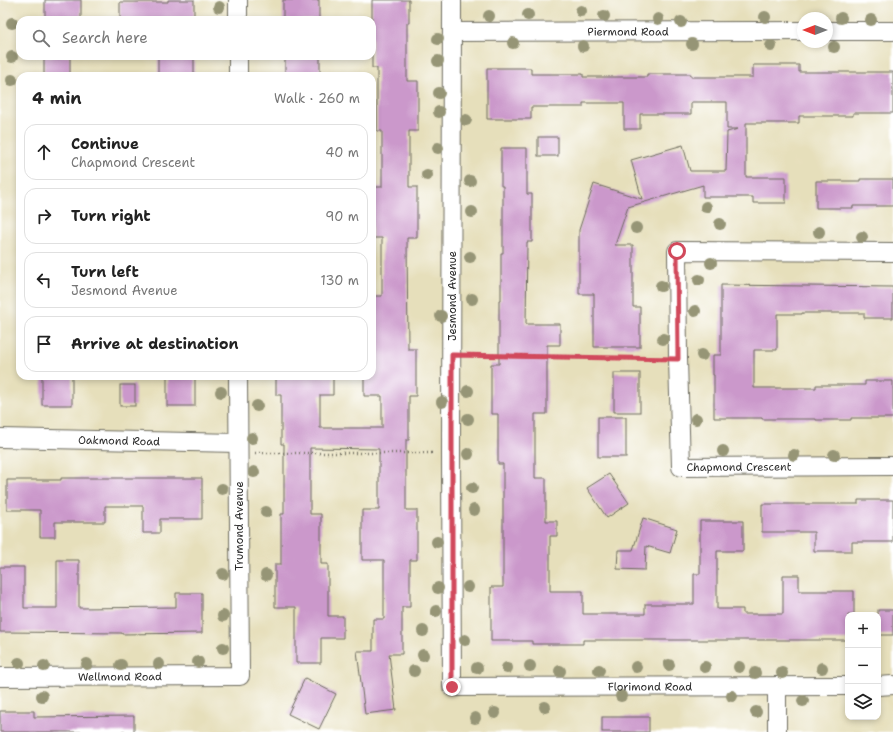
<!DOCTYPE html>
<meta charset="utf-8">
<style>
:root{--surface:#fff;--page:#f2f2f2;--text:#222;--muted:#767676;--line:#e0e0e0}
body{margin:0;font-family:"Shantell Sans",sans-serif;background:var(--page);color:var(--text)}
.controls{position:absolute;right:12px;bottom:12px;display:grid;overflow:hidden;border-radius:8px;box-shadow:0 2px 6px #0003}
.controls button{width:36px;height:36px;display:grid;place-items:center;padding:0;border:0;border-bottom:1px solid var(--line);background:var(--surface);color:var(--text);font:20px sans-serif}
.compass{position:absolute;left:797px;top:12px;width:36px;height:36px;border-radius:50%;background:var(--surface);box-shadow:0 2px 6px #0003;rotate:270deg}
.stop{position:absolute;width:12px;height:12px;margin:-9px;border:3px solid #d1495b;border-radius:50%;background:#fff}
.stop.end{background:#d1495b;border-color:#fff;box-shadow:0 1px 4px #0008}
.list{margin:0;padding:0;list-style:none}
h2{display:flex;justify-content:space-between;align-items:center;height:52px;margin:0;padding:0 16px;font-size:17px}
h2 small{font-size:13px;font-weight:400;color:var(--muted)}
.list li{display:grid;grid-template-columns:26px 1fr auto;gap:12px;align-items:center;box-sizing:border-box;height:56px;margin:0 8px 8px;padding:0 8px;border:1px solid var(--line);border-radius:12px}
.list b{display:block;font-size:15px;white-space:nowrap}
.list p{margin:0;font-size:13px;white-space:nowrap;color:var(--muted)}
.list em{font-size:13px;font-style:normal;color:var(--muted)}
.icon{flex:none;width:22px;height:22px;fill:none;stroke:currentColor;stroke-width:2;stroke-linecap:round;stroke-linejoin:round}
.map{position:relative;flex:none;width:893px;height:732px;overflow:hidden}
.search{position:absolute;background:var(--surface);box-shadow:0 2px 6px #0003;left:16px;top:16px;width:360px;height:44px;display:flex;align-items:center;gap:10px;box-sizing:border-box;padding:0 14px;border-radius:12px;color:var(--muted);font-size:15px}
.panel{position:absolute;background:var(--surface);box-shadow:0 2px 6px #0003;left:16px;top:72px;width:360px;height:308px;border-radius:12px}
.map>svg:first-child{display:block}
.building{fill:#cb98cb}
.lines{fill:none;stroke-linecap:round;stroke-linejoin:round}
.street-casing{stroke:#6c6a5d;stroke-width:20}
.path{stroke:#6c6a5d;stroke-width:2.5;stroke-dasharray:1 3;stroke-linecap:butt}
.street{stroke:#fff;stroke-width:18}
.tree{fill:#969576}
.route{stroke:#d1495b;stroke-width:5}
.labels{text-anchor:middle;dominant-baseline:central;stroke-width:4;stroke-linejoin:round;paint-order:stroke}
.street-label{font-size:11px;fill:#2b2b2b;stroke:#fff}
</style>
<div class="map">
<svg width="893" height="732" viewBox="0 0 893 732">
<rect width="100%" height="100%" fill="#fff"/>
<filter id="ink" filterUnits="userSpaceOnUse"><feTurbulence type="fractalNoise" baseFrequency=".025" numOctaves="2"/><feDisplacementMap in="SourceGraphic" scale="8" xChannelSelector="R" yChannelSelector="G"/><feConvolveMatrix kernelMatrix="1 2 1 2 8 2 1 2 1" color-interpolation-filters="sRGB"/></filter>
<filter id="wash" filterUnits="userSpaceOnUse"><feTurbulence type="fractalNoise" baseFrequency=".012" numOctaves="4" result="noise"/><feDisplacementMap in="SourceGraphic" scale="16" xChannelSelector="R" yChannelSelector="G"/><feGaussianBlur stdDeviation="0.9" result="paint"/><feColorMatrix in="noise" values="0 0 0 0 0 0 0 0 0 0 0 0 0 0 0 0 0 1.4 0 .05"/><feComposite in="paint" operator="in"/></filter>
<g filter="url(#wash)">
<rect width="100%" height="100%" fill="#e6dfbb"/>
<g id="blocks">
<g class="building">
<rect x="45" y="0" width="36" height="20"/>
<path d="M 168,0 L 194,0 L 194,20 L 120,20 L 120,2 L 168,2 Z"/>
<rect x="283" y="0" width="36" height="20"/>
<path d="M 372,0 L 409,0 L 409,23 L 407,23 L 407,81 L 418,81 L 418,131 L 409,131 L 409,187 L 417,187 L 417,238 L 407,238 L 408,349 L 416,349 L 416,396 L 409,396 L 409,440 L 406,440 L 406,510 L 417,510 L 417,560 L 410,560 L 410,607 L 402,607 L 402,654 L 389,654 L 396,710 L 365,714 L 357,651 L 373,651 L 373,619 L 384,619 L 384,560 L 362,560 L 362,510 L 379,510 L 379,449 L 310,448 L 310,514 L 321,514 L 321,564 L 328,564 L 328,616 L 343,616 L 343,638 L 321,638 L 321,663 L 296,663 L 296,607 L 275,607 L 275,564 L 281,564 L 281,514 L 284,514 L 284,444 L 281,444 L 281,395 L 276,395 L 276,376 L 333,376 L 333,395 L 320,395 L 320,428 L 382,428 L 382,396 L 364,396 L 364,376 L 372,376 L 372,296 L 382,296 L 382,238 L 372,238 L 372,187 L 382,187 L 382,131 L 377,131 L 377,68 L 372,68 Z"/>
<rect x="44" y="56" width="26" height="20"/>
<rect x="285" y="56" width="35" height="20"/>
<rect x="158" y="57" width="36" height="19"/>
<path d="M 753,65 L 799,65 L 799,72 L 893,72 L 893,113 L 853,113 L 853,116 L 799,116 L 799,123 L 746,123 L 746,177 L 786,177 L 786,203 L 753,203 L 753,197 L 703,197 L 703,185 L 628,207 L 615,245 L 633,245 L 633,307 L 640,307 L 640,347 L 594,347 L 594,294 L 579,294 L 579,230 L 594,184 L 642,199 L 631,160 L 683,145 L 690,171 L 726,171 L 727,132 L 738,129 L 727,129 L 727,102 L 691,102 L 691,114 L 640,114 L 640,129 L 624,129 L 624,103 L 583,103 L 583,107 L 531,107 L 531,119 L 487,119 L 487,68 L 531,68 L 531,74 L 583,74 L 583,77 L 647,77 L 647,74 L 691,74 L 691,77 L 753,77 Z"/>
<rect x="538" y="137" width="20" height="19"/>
<path d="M 501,148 L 527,148 L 527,194 L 532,194 L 532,242 L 527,242 L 526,324 L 560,324 L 560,345 L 547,345 L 547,414 L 535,414 L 535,478 L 546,478 L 546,521 L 557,521 L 557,536 L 550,536 L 550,591 L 583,591 L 583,614 L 645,614 L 645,604 L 694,604 L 694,574 L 700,574 L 700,521 L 743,521 L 743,551 L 717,551 L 717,609 L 743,609 L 743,614 L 783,614 L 783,575 L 799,575 L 799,591 L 854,591 L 854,615 L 848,615 L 848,640 L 583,640 L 583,644 L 532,644 L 532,641 L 491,641 L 491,587 L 503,587 L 503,464 L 498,464 L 498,414 L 491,414 L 491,364 L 499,364 L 499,300 L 501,300 L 501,253 L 503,253 L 503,186 L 501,186 Z"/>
<path d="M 860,179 L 893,179 L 893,206 L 853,206 L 853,208 L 816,208 L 816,181 L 860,181 Z"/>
<path d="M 721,285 L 893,287 L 893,318 L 864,318 L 864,313 L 802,313 L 802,314 L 777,314 L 777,350 L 754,350 L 754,388 L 816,388 L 816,385 L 865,385 L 865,381 L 893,381 L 893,418 L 851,418 L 851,420 L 816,420 L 816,419 L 762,419 L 762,418 L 714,418 L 714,375 L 713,375 L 713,355 L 721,355 Z"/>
<rect x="614" y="373" width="26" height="39"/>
<rect x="42" y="376" width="30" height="29"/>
<rect x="167" y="376" width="28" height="30"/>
<rect x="120" y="385" width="15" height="21"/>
<rect x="598" y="417" width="28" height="40"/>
<path d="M 609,474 L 629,503 L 607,518 L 587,488 Z"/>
<path d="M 61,478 L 202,478 L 202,519 L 160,519 L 160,533 L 143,533 L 143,506 L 105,506 L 105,522 L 55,522 L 55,537 L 40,537 L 40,510 L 7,510 L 7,480 L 61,480 Z"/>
<path d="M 858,500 L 893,500 L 893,542 L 852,542 L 852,551 L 814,551 L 814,532 L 762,532 L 762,504 L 858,504 Z"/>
<path d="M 643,518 L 677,529 L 670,553 L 646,546 L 645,570 L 617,569 L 618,550 L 633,550 Z"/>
<path d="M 57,560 L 79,560 L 79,608 L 176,607 L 176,593 L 202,593 L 202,633 L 122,634 L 122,633 L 0,632 L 0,567 L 24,567 L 24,608 L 57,608 Z"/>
<rect x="878" y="610" width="15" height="25"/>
<path d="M 305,678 L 336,694 L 319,729 L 288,714 Z"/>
<path d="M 0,711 L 34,711 L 34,717 L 134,716 L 134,732 L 0,732 Z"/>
<rect x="602" y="717" width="47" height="15"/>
</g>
</g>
</g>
<g filter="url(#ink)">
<use href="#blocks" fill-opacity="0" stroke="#6c6a5d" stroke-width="1"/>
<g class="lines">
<defs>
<g id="street">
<path d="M 238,0 L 238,20"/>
<path id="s1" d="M 452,0 L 451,453 L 452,687 L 848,686"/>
<path d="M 827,31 L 893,31"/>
<path id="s2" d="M 452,32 L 803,31"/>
<path d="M 238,56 L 238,76"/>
<path id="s3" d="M 893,252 L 677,251 L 678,359 L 681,467 L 893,466"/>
<path id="s4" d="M 0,438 L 238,443"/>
<path id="s5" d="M 0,677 L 240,676 L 238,376"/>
<path d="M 777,686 L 777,732"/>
<path d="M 878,686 L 893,685"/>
</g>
</defs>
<use href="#street" class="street-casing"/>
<g class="path">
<path d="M 469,355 L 662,359"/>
<path d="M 255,453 L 434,453"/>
</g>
<use href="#street" class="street"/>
</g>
<g class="tree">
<circle cx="219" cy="7" r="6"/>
<circle cx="581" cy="11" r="6"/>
<circle cx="528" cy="15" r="6"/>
<circle cx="489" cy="16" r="6"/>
<circle cx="604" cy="16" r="6"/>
<circle cx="765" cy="17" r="6"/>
<circle cx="841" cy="18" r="6"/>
<circle cx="658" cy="19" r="6"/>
<circle cx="871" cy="20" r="6"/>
<circle cx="681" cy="22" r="6"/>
<circle cx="12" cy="23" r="6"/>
<circle cx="438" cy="39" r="6"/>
<circle cx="513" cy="43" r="6"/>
<circle cx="692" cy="44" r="6"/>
<circle cx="583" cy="46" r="6"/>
<circle cx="771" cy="46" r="6"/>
<circle cx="834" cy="47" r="6"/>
<circle cx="12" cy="57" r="6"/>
<circle cx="438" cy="61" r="6"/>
<circle cx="12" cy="80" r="6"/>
<circle cx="439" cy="93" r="6"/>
<circle cx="439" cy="112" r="6"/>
<circle cx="466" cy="120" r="6"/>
<circle cx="438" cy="148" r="6"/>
<circle cx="427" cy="175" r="6"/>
<circle cx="470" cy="181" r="6"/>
<circle cx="706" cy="207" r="6"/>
<circle cx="472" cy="212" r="6"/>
<circle cx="720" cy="224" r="6"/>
<circle cx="636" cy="228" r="6"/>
<circle cx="819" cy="232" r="6"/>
<circle cx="862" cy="237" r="6"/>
<circle cx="470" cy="257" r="6"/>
<circle cx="711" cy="263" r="6"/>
<circle cx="699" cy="280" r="6"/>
<circle cx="661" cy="286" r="6"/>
<circle cx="472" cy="299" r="6"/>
<circle cx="695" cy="311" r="6"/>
<circle cx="441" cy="316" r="6"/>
<circle cx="663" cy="339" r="6"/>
<circle cx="702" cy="355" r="6"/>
<circle cx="468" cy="391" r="6"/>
<circle cx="221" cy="392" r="6"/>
<circle cx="442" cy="402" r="6"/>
<circle cx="257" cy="406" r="6"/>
<circle cx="468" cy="419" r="6"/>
<circle cx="696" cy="419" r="6"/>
<circle cx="252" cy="438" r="6"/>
<circle cx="723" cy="451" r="6"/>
<circle cx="468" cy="454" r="6"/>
<circle cx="794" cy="455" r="6"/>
<circle cx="834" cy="455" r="6"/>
<circle cx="254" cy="472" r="6"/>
<circle cx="472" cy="488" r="6"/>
<circle cx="222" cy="489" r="6"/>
<circle cx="474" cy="510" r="6"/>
<circle cx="266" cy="512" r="6"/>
<circle cx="437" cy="542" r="6"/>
<circle cx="223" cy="574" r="6"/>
<circle cx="266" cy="575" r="6"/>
<circle cx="468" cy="587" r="6"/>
<circle cx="438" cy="588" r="6"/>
<circle cx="436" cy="611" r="6"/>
<circle cx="223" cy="616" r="6"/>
<circle cx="423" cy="631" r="6"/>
<circle cx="465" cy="640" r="6"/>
<circle cx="223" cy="648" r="6"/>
<circle cx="423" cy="655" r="6"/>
<circle cx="198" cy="662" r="6"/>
<circle cx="19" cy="663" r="6"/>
<circle cx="87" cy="664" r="6"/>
<circle cx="159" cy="664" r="6"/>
<circle cx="121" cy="665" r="6"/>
<circle cx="669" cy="665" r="6"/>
<circle cx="44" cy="666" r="6"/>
<circle cx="530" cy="666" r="6"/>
<circle cx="636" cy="667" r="6"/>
<circle cx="705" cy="667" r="6"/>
<circle cx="739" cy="667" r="6"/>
<circle cx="477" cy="668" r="6"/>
<circle cx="507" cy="668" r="6"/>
<circle cx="822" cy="668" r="6"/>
<circle cx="599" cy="670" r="6"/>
<circle cx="414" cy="671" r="6"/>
<circle cx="560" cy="671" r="6"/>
<circle cx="755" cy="673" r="6"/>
<circle cx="782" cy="673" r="6"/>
<circle cx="42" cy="696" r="6"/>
<circle cx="621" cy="696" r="6"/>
<circle cx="732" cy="696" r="6"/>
<circle cx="803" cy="701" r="6"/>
<circle cx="545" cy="707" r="6"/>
<circle cx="756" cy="712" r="6"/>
<circle cx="495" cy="713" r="6"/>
<circle cx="475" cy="718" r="6"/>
</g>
</g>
<g class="lines" filter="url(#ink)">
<path class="route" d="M 452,687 L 452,355 L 678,359 L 677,251"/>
</g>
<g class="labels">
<g class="street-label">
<text stroke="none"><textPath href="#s2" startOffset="176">Piermond Road</textPath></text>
<text transform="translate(452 296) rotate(-90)">Jesmond Avenue</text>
<text stroke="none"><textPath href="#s4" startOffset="119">Oakmond Road</textPath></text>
<text stroke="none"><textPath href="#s3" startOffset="490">Chapmond Crescent</textPath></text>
<text transform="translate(239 526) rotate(-90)">Trumond Avenue</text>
<text stroke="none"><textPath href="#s5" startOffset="120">Wellmond Road</textPath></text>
<text stroke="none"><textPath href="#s1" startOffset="885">Florimond Road</textPath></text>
</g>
</g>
</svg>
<div class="controls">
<button>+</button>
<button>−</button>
<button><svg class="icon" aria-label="layers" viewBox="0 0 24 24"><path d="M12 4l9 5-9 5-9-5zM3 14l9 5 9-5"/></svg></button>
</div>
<svg class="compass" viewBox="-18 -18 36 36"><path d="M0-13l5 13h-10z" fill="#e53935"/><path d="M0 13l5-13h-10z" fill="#767676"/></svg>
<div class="stop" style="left:677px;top:251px"></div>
<div class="stop end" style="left:452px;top:687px"></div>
<div class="search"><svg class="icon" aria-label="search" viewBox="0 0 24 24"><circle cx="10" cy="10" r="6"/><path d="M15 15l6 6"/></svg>Search here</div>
<section class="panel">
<h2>4 min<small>Walk · 260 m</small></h2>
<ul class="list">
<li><svg class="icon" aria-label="ahead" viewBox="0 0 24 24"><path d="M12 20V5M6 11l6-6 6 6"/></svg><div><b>Continue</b><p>Chapmond Crescent</p></div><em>40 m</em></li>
<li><svg class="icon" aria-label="right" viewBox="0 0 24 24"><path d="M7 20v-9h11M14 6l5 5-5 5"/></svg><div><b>Turn right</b></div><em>90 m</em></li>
<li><svg class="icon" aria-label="left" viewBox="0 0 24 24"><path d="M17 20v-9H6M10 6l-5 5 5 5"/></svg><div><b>Turn left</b><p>Jesmond Avenue</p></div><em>130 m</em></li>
<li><svg class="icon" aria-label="arrive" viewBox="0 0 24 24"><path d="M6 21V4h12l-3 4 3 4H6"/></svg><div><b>Arrive at destination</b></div></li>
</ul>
</section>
</div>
